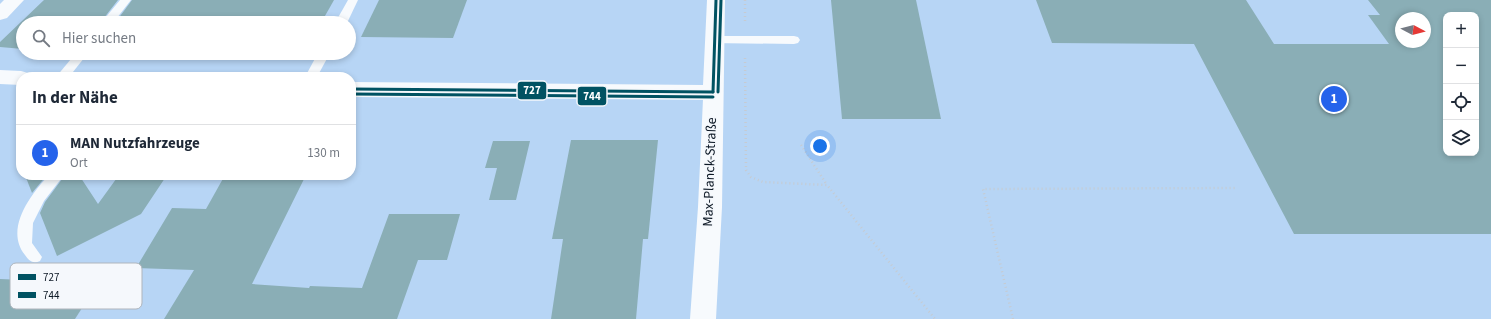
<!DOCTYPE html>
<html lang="de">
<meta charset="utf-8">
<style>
:root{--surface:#fff;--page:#f6f6f7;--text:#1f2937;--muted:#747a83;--line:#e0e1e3;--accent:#2563eb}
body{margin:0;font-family:"Source Sans 3",sans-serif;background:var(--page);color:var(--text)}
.controls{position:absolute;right:12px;top:12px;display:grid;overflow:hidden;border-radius:8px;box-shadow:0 2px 6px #0003}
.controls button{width:36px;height:36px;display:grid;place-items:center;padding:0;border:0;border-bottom:1px solid var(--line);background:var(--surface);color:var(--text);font:20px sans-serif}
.compass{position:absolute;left:1395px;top:12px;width:36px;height:36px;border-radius:50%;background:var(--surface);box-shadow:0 2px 6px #0003;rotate:97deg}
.you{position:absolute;left:820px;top:146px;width:14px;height:14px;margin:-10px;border:3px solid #fff;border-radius:50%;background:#1a73e8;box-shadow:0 0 0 6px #1a73e833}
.badge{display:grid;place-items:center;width:26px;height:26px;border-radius:50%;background:var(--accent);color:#fff;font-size:13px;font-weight:700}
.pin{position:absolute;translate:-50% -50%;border:2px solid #fff;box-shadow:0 1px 4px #0006}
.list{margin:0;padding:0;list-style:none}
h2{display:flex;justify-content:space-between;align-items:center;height:52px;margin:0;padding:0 16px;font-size:17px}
h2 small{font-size:13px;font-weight:400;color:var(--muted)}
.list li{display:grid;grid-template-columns:26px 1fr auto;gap:12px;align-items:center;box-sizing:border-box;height:56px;padding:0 16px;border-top:1px solid var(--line)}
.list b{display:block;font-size:15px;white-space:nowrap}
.list p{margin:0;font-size:13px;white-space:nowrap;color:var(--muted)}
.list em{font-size:13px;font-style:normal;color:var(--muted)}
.icon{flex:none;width:22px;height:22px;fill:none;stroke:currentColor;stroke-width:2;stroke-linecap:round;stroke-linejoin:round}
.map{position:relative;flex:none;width:1491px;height:319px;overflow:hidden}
.search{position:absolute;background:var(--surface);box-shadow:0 2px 6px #0003;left:16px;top:16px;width:340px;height:44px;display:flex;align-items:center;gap:10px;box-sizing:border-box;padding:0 14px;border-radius:22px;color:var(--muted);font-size:15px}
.panel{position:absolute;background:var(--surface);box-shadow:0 2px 6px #0003;left:16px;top:72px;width:340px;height:108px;border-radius:16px}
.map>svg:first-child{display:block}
.built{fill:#b7d5f5;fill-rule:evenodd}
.building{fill:#8aaeb6;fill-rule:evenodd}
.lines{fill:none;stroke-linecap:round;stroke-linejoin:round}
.path{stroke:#c6cbd1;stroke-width:2.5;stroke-dasharray:1 3;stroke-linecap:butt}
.service{fill:#f7fafd;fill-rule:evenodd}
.minor{fill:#f7fafd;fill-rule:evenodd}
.bus-1-casing{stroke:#f5f8fc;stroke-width:6}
.bus-2-casing{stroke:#f5f8fc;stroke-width:6}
.bus-1{stroke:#005262;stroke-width:3}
.bus-2{stroke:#005262;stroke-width:3}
.labels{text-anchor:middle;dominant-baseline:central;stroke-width:3;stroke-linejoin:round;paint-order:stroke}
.street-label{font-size:14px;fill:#0c1825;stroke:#f5f8fc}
.key{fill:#f5f8fc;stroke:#afb5bc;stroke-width:1}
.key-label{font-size:11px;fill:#0c1825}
.line-badge{stroke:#f5f8fc;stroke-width:1.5}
.badge-label{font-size:11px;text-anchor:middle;font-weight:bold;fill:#fff}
</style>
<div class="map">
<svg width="1491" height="319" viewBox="0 0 1491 319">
<rect width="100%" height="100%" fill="#c9dcf0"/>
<path class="built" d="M 0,0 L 1491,0 L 1491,319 L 0,319 ZM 1446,15 L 1476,15 L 1476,153 L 1446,153 ZM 1401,18 L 1425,18 L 1425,42 L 1401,42 ZM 23,23 L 349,23 L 349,53 L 23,53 ZM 21,77 L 351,77 L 351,175 L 21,175 Z"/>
<g class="building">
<path d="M 44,0 L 118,0 L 100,23 L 23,23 L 23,49 L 0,47 L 0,42 Z"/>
<path d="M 132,0 L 334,0 L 321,23 L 115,23 Z"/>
<path d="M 379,0 L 467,0 L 453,38 L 361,37 Z"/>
<path d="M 831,0 L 916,0 L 941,119 L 842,119 Z"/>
<path d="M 1036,0 L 1246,0 L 1274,44 L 1389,44 L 1368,15 L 1380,15 L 1368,0 L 1491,0 L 1491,234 L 1294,234 L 1194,44 L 1052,43 ZM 1446,15 L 1476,15 L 1476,153 L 1446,153 ZM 1401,18 L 1425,18 L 1425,42 L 1401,42 Z"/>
<path d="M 571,140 L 658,140 L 648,239 L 643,239 L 636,319 L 551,319 L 563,239 L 552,239 Z"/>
<path d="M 493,141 L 530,141 L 516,200 L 489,200 L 497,168 L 485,168 Z"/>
<path d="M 25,175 L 47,175 L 32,193 Z"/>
<path d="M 65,175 L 79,175 L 98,204 L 119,175 L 167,175 L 141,214 L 57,256 L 40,213 L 45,202 Z"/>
<path d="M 225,175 L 306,175 L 252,284 L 309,288 L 310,286 L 362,288 L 389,214 L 460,214 L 447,260 L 418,260 L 397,319 L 164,319 L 194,270 L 136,268 L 172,208 L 206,209 Z"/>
<path d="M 0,279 L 98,283 L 75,319 L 0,319 Z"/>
</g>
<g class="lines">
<g class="path">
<path d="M 745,0 L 745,21"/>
<path d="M 745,58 L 746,170 L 751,177 L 763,182 L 827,185 L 935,319"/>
<path d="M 801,145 L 827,185"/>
<path d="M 1013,319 L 983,189 L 1235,188"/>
</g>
<g class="service">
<path d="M 120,0 L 131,0 L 113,23 L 101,23 Z"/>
<path d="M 348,0 L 358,0 L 347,23 L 335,23 Z"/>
<path d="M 714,36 L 794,36 L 798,37 L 800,40 L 798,43 L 794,44 L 710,43 L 708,40 L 710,37 Z"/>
<path d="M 76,53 L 88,53 L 69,77 L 56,77 Z"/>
<path d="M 318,53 L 330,53 L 317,77 L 305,77 Z"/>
<path d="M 49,175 L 64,175 L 44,201 L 33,223 L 32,243 L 42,257 L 40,261 C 33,264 29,261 25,255 C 4,229 31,194 49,175 Z"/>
</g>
<g class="minor">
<path d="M 4,0 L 24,0 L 7,18 L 0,20 L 0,4 Z"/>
<path d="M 707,0 L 725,0 L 722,207 L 716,319 L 690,319 L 698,207 L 703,99 L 351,96 L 351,82 L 703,85 Z"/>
<path d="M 0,70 L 21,71 L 28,73 L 30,77 L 21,77 L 21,85 L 0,84 Z"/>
</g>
<defs>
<g id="bus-1">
<path d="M 351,89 L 713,92"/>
<path d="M 713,92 L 716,0"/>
</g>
<g id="bus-2">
<path d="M 718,92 L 721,0"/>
<path d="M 351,94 L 713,97"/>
</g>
</defs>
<use href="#bus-1" class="bus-1-casing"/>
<use href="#bus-2" class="bus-2-casing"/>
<use href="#bus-1" class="bus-1"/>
<use href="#bus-2" class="bus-2"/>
</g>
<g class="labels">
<g class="street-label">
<text transform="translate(710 172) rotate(-88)">Max-Planck-Straße</text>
</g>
</g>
<rect x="10" y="263" width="132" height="46" rx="6" class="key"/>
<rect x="18" y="274" width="18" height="6" fill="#005262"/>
<rect x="18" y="292" width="18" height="6" fill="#005262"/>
<g class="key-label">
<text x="43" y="281">727</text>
<text x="43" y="299">744</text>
</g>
<g class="line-badge">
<rect x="517" y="81" width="30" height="19" rx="4" fill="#005262"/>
<rect x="577" y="86" width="30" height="20" rx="4" fill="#005262"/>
</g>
<g class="badge-label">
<text x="532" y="94">727</text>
<text x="592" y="100">744</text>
</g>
</svg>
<div class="controls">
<button>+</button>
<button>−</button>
<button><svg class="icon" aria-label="locate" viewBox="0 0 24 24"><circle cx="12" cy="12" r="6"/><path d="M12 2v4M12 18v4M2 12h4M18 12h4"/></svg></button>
<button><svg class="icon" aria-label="layers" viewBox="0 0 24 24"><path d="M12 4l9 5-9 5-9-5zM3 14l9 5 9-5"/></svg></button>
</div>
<svg class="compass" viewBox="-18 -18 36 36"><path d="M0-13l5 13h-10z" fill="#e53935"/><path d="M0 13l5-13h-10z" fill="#747a83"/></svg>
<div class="you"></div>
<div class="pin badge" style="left:1334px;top:99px">1</div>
<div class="search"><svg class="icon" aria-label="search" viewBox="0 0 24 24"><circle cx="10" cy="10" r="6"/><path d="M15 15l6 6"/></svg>Hier suchen</div>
<section class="panel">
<h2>In der Nähe<small></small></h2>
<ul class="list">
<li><span class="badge">1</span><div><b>MAN Nutzfahrzeuge</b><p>Ort</p></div><em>130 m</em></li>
</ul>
</section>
</div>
